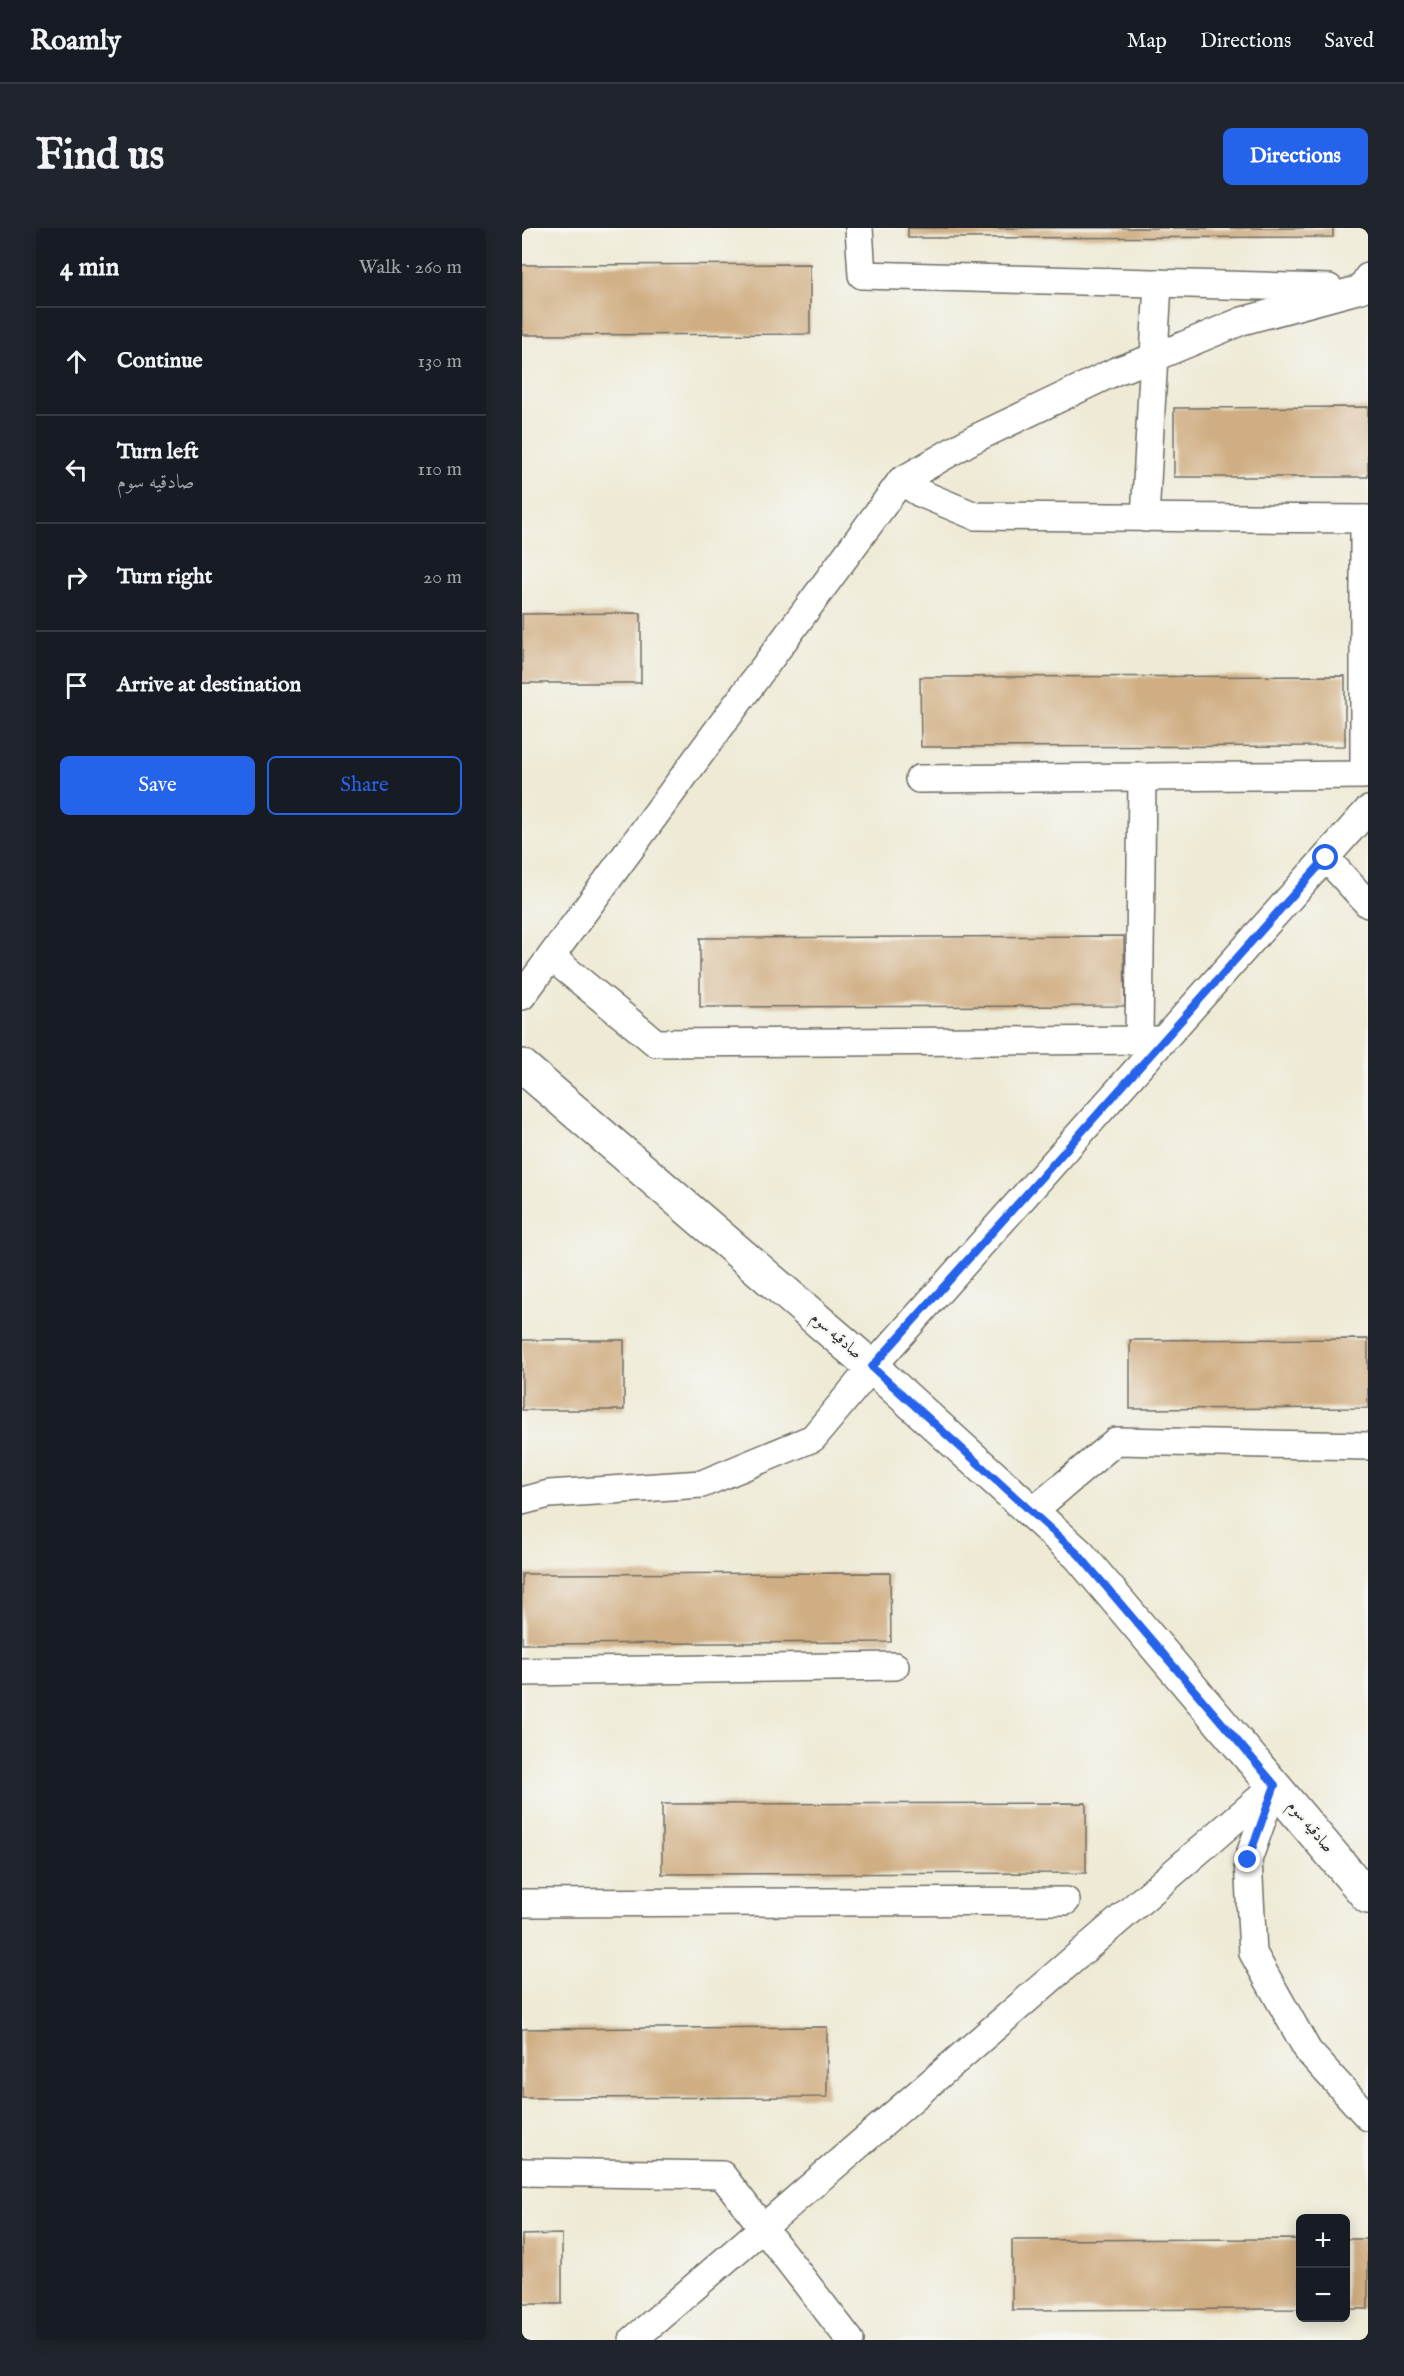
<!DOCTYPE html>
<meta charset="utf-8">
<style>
:root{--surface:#171b24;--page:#20242c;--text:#f1f3f6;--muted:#9ea1a6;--line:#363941;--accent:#2563eb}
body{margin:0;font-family:"IM FELL English",Amiri,serif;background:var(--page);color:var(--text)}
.controls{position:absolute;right:18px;bottom:18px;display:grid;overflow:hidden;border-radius:9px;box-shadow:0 3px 15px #0003}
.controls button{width:54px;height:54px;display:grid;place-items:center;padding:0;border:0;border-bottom:2px solid var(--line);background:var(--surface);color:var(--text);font:30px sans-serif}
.stop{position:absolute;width:18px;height:18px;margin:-14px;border:4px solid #2563eb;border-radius:50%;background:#fff}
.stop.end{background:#2563eb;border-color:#fff;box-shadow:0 2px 6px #0008}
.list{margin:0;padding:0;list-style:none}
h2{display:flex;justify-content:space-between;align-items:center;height:78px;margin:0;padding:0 24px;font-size:26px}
h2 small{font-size:20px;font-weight:400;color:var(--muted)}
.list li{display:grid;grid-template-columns:39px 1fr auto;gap:18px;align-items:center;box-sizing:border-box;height:108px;padding:0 24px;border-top:2px solid var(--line)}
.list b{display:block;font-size:22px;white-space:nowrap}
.list p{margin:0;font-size:20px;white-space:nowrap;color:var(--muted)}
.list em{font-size:20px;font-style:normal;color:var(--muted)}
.actions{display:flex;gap:12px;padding:18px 24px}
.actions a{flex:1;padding:14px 0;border:2px solid var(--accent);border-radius:9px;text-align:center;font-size:21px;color:var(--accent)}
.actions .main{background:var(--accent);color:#fff}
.icon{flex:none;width:33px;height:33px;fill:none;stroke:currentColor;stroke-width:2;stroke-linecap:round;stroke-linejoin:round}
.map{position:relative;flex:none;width:846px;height:2112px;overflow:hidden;border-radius:9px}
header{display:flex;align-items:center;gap:36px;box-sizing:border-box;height:84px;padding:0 30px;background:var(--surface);border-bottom:2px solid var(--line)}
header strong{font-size:28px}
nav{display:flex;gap:33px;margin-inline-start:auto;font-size:21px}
.intro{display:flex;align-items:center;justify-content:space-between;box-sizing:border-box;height:144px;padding:0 36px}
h1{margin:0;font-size:42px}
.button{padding:15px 27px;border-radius:9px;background:var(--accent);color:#fff;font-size:21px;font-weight:700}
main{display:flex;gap:36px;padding:0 36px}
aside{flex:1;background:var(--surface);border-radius:9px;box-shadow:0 3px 15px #0003}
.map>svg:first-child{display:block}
.building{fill:#d0ae83}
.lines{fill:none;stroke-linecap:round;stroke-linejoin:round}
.minor-casing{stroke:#6f6e66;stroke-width:30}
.tertiary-casing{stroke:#6f6e66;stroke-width:36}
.minor{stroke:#fff;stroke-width:27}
.tertiary{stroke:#fff;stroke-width:33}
.route{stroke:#2563eb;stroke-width:8}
.labels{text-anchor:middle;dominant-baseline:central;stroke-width:4.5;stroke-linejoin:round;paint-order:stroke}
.street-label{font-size:16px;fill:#2b2b2b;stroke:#f6f6f2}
</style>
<header>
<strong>Roamly</strong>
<nav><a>Map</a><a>Directions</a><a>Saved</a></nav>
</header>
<div class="intro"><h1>Find us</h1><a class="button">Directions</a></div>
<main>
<aside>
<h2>4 min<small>Walk · 260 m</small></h2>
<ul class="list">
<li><svg class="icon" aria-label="ahead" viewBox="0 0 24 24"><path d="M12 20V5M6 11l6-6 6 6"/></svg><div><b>Continue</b></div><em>130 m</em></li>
<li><svg class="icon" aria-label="left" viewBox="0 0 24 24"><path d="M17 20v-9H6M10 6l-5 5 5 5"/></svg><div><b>Turn left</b><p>صادقیه سوم</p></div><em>110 m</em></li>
<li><svg class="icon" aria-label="right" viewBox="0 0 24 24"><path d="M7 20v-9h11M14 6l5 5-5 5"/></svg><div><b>Turn right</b></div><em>20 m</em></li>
<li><svg class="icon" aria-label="arrive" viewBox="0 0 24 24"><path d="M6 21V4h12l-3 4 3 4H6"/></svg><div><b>Arrive at destination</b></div></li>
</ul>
<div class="actions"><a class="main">Save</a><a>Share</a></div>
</aside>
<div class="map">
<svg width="846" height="2112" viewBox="0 0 846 2112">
<rect width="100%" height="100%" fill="#f6f6f2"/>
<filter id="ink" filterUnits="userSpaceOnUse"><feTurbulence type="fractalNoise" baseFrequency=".0167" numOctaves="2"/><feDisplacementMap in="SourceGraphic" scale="12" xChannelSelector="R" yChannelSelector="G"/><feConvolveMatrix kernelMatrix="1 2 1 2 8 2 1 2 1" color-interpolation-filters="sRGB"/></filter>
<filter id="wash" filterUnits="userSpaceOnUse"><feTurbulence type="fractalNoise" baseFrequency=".008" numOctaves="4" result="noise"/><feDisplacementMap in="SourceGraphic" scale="24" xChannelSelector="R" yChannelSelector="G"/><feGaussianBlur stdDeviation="1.35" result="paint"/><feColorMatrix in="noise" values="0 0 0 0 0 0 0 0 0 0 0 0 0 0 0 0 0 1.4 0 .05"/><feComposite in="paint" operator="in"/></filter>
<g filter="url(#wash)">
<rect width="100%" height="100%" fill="#eeead5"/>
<g id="blocks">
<g class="building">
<path d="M 386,0 L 811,0 L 811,9 L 386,10 Z"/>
<path d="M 288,36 L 288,106 L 0,107 L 0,37 Z"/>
<path d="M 846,179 L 846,249 L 652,249 L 652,180 Z"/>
<path d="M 119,385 L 119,455 L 0,455 L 0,386 Z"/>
<path d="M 823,448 L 823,518 L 399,519 L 398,449 Z"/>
<path d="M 602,708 L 603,778 L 178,779 L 178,710 Z"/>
<path d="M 846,1111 L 846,1180 L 608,1181 L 608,1112 Z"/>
<rect x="0" y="1112" width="102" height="70"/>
<path d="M 368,1345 L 369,1414 L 0,1416 L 0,1346 Z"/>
<path d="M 564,1575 L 564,1645 L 140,1646 L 140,1576 Z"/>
<path d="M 305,1799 L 305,1869 L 0,1870 L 0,1801 Z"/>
<path d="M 40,2006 L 40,2076 L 0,2076 L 0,2007 Z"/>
<path d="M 778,2011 L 778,2081 L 490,2082 L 490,2012 Z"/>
<rect x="824" y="2011" width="22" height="70"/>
</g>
</g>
</g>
<g filter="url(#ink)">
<use href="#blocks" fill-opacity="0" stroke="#6f6e66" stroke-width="1.5"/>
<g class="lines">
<defs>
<g id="minor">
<path d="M 337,0 L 340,47 L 807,60"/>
<path d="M 379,253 L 398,265 L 453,288 L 846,291"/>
<path d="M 623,290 L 636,55"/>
<path d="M 397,551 L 842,547 L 842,291"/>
<path d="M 804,630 L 846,676"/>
<path d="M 29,729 L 134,815 L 641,812"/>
<path d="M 0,768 L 379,253 L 450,212 L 594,143 L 631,130 L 720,93 L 839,61 L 846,49"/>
<path d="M 617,813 L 620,550"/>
<path d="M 0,1273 L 27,1266 L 180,1256 L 291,1210 L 350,1139 L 846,582"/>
<path d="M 510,1284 L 594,1213 L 846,1218"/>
<path d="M 0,1444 L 373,1438"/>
<path d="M 752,1558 L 726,1632 L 731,1725 L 786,1823 L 846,1889"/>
<path d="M 0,1675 L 544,1673"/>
<path d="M 0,1944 L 200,1947 L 328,2112"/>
<path d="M 111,2112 L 753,1557"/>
</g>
<path id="tertiary" d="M 0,838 L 350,1139 L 557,1327 L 846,1669"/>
</defs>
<use href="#minor" class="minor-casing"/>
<use href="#tertiary" class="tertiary-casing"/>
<use href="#minor" class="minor"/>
<use href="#tertiary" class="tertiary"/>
</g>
</g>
<g class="lines" filter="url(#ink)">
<path class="route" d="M 726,1632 L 753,1557 L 557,1327 L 350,1139 L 804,630"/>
</g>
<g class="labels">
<g class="street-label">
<text transform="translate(314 1108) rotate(41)">صادقیه سوم</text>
<text transform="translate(788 1599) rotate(50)">صادقیه سوم</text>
</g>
</g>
</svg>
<div class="controls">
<button>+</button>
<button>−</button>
</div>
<div class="stop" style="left:804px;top:630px"></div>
<div class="stop end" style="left:726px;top:1632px"></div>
</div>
</main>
